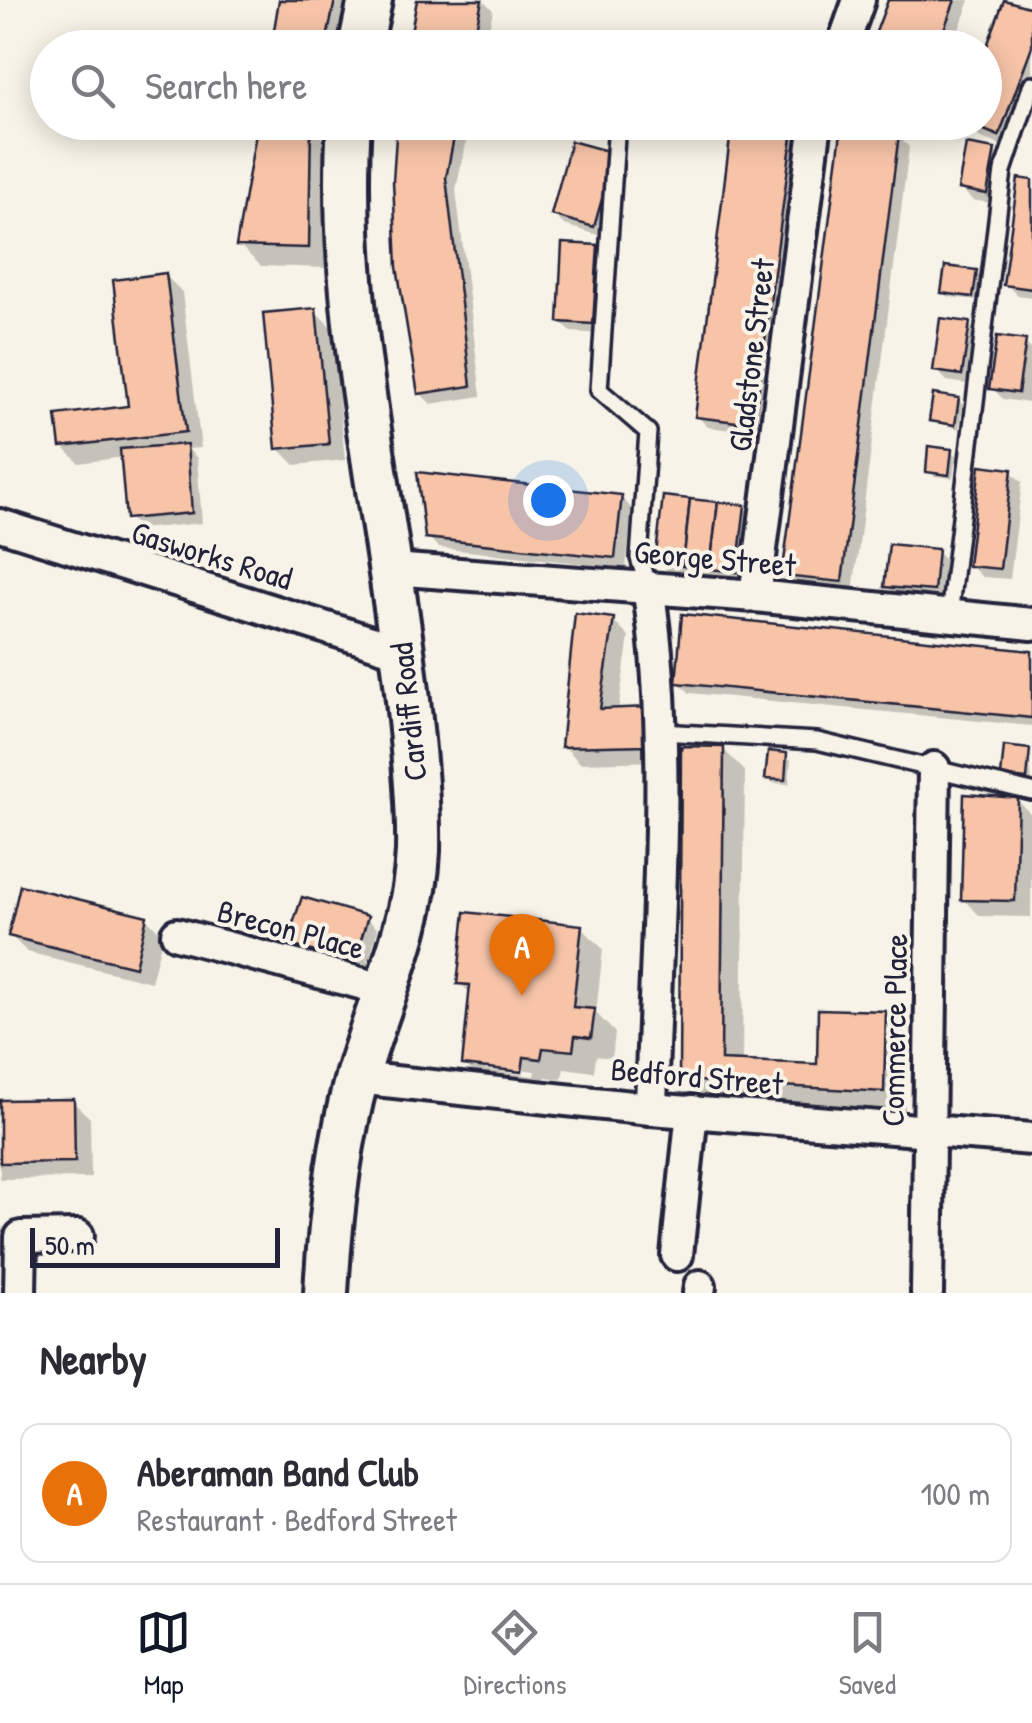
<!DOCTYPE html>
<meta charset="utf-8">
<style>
:root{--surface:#fff;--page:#f2f2f3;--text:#2b2b33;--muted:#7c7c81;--line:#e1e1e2;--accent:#111827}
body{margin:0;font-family:"Patrick Hand",sans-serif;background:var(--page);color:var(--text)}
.scale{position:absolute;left:30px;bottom:25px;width:250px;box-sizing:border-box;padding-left:10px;border:5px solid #22223b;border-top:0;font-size:28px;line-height:35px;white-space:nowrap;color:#22223b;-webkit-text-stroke:8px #f7f3e8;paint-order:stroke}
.you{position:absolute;left:548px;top:500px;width:35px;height:35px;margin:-25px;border:8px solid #fff;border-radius:50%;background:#1a73e8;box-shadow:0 0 0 15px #1a73e833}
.badge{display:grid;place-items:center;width:65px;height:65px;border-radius:50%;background:var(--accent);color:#fff;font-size:32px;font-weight:700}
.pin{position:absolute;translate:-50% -82px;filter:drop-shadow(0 2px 5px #0008)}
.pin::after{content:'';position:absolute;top:52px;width:35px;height:30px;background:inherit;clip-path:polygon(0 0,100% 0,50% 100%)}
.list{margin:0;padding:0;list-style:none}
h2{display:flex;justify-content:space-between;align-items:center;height:130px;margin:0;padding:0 40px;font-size:42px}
h2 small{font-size:32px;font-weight:400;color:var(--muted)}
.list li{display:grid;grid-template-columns:65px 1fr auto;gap:30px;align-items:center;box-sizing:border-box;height:140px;margin:0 20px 20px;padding:0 20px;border:2px solid var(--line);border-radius:20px}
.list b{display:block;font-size:38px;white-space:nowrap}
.list p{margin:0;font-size:32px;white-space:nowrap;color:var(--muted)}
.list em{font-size:32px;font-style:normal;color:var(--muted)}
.icon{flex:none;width:55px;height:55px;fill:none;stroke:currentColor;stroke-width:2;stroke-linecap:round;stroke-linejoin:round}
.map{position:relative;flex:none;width:1032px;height:1293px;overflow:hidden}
.search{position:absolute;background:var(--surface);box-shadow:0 5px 25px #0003;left:30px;right:30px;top:30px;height:110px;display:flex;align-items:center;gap:25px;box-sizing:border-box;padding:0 35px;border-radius:55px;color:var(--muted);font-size:38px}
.sheet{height:290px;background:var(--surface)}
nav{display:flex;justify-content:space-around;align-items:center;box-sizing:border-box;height:140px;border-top:2px solid var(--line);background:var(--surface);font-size:28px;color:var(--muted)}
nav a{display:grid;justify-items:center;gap:5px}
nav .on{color:var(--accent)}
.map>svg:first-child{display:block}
.shadow{fill:#0003;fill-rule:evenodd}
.building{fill:#f7c4a8;stroke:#22223b;stroke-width:2.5}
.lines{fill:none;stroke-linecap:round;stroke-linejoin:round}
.service-casing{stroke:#22223b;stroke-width:22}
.minor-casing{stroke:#22223b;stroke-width:38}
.secondary-casing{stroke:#22223b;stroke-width:50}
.service{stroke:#f7f3e8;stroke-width:15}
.minor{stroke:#f7f3e8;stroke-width:30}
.secondary{stroke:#f7f3e8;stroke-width:42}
.labels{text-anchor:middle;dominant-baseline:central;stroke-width:8;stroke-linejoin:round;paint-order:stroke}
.street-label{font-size:32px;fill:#22223b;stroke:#f7f3e8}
</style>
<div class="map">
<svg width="1032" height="1293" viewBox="0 0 1032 1293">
<rect width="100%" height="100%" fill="#f7f3e8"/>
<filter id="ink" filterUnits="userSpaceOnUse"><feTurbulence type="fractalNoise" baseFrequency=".01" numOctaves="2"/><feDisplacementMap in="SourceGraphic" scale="20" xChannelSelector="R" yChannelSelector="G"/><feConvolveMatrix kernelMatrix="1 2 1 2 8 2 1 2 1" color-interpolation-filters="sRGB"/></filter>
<g filter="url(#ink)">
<g class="shadow">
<path d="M 281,0 L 361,0 L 351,48 L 273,48 Z"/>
<path d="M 419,0 L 483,0 L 493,10 L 485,48 L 410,48 Z"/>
<path d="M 891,0 L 970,0 L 952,48 L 873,48 Z"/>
<path d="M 1032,11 L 1032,107 L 1016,151 L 979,137 L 965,122 L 984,122 Z"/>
<path d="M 260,122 L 334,122 L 329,268 L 261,266 L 239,245 Z"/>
<path d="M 399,122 L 470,122 L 456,190 L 481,396 L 431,404 L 420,393 Z"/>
<path d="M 878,122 L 924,122 L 918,137 Z"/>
<path d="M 793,123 L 804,134 L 765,434 L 708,427 L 697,416 Z"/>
<path d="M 898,136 L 909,147 L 853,592 L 796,586 L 784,575 Z"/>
<path d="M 994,151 L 1005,162 L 998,204 L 972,200 L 961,188 Z"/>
<path d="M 614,155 L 625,166 L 605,237 L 564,225 L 553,214 Z"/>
<path d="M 1032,183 L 1032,297 L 1017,295 L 1006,284 Z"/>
<path d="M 597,247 L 608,258 L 604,334 L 571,332 L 560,321 Z"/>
<path d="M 975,272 L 980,277 L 978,300 L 949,297 L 944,292 Z"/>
<path d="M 166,276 L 182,292 L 201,448 L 188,449 L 197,458 L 202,523 L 140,529 L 128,517 L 124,457 L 79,463 L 62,446 L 131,408 Z"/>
<path d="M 315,311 L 332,328 L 345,460 L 295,465 L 278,448 Z"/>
<path d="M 969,325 L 980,336 L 973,385 L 947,381 L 936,370 Z"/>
<path d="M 1025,343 L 1032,350 L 1029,403 L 1003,399 L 992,388 Z"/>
<path d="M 958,400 L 963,405 L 959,429 L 932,420 Z"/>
<path d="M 951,451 L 956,456 L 953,478 L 934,476 L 928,471 Z"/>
<path d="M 1010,471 L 1022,482 L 1010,579 L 982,577 L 971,566 Z"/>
<path d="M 621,497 L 632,509 L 626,568 L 439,548 L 428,537 Z"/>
<path d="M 744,507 L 755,518 L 748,582 L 669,572 L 658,561 Z"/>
<path d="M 937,552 L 948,563 L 944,601 L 898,597 L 887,586 Z"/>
<path d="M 612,620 L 629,637 L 618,711 L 664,761 L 580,763 L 564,746 Z"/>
<path d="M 1032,653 L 1032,726 L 690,693 L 678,682 Z"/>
<path d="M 723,749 L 745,771 L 742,1063 L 819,1067 L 885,1013 L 906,1035 L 905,1113 L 703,1100 L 682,1079 Z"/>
<path d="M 1029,752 L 1032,783 L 1009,780 L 1004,775 Z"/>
<path d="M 786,755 L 791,760 L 789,784 L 773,783 L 768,778 Z"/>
<path d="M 1017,800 L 1032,815 L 1031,917 L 980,916 L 963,899 Z"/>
<path d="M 146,918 L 163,935 L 151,982 L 27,952 L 10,935 Z"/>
<path d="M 366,918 L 378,929 L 365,972 L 300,954 L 289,943 Z"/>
<path d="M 581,927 L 603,949 L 596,1013 L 615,1033 L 612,1058 L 596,1056 L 594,1072 L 564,1068 L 562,1079 L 545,1077 L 543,1092 L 486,1086 L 465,1064 L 472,995 L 460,983 ZM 485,1065 L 535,1071 L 534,1076 L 485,1070 Z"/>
<path d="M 73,1102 L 90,1118 L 91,1178 L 0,1179 L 0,1103 Z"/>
</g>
<g class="building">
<path d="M 279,0 L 335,0 L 325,48 L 271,48 Z"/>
<path d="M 417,0 L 482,0 L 472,48 L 408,48 Z"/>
<path d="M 888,0 L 955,0 L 937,48 L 870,48 Z"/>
<path d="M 1004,0 L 1032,8 L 1032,46 L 999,136 L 964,122 L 984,122 L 984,54 Z"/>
<path d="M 581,33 L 609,43 L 607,48 L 576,48 Z"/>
<path d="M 258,122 L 311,122 L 309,248 L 236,246 Z"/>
<path d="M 397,122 L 457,122 L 446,178 L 471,386 L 418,394 L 397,267 L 393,181 Z"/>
<path d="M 732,122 L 794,122 L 754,424 L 695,417 Z"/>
<path d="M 842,125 L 899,134 L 842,582 L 782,576 Z"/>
<path d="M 571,141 L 615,153 L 594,227 L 551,215 Z"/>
<path d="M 966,144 L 995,149 L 987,194 L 958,189 Z"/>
<path d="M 1018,178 L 1032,180 L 1032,289 L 1003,285 Z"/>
<path d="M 562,243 L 598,245 L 593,324 L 558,322 Z"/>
<path d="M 945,266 L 977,270 L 973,297 L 941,293 Z"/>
<path d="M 166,273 L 186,432 L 60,447 L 56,415 L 128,406 L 113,280 Z"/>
<path d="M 316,308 L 329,444 L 276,449 L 263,313 Z"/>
<path d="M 940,318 L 970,322 L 962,375 L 933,371 Z"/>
<path d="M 997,336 L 1026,340 L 1018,393 L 989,389 Z"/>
<path d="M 933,394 L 959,398 L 955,425 L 929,421 Z"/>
<path d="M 187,444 L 192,513 L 126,519 L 120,449 Z"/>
<path d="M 928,446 L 952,449 L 949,475 L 926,472 Z"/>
<path d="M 980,465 L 1012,469 L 1000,569 L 968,566 Z"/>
<path d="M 417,472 L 622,495 L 615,558 L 425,538 Z"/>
<path d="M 663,496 L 690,499 L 683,566 L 655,562 Z"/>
<path d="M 690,499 L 718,502 L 710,569 L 683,566 Z"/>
<path d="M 718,502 L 745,505 L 737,572 L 710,569 Z"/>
<path d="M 889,544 L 938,549 L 934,591 L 884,587 Z"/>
<path d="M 575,613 L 614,618 L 600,709 L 648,707 L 648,745 L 561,747 Z"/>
<path d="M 682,614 L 1032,651 L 1032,718 L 676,683 Z"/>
<path d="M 681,746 L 724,747 L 721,1060 L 817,1064 L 818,1009 L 886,1011 L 884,1092 L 679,1080 Z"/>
<path d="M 1004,746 L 1030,749 L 1027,779 L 1001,776 Z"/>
<path d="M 768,751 L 787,753 L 785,780 L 765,779 Z"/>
<path d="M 964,794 L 1018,798 L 1015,901 L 961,900 Z"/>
<path d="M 20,885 L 147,916 L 135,967 L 8,936 Z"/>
<path d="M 302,897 L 368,916 L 354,963 L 286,944 Z"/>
<path d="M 465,912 L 582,925 L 573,1007 L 595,1009 L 591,1038 L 575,1036 L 573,1051 L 543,1048 L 541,1059 L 524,1057 L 522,1072 L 462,1065 L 470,985 L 457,984 Z"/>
<path d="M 74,1099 L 75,1162 L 0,1163 L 0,1100 Z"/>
</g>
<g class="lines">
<defs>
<g id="service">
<path d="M 617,122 L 599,390 L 648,432 L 639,558 L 648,587"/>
<path d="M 949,616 L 1003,171 L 1032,84"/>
<path d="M 661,732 L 817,741 L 1032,792"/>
</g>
<g id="minor">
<path d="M 842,48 L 859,0"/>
<path d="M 0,525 L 403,652"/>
<path d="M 392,569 L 755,596 L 1032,624"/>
<path d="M 648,587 C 674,751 655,941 651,1109"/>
<path d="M 755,596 L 816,122"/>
<path d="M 177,934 L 386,990"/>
<path d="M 357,1078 L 651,1109 L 1032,1139"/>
<path d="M 677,1255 L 692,1111"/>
<path d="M 20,1293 L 21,1237 L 78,1236"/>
<path d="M 699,1293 L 700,1286"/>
<path d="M 927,1293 L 934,768"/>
</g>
<g id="secondary">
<path d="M 360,48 L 370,0"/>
<path d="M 326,1293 C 330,1220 338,1147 357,1077 C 378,1002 415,929 418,851 C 419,800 413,750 408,700 C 388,512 336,311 349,122"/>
</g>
</defs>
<use href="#service" class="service-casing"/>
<use href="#minor" class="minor-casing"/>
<use href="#secondary" class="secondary-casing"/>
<use href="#service" class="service"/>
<use href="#minor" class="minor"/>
<use href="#secondary" class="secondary"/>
</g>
</g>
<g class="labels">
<g class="street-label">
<text transform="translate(751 355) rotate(-83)">Gladstone Street</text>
<text transform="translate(212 555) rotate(17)">Gasworks Road</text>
<text transform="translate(715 558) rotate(5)">George Street</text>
<text transform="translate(408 712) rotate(-96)">Cardiff Road</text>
<text transform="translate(291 929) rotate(15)">Brecon Place</text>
<text transform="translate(894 1030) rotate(-89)">Commerce Place</text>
<text transform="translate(697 1076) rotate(5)">Bedford Street</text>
</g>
</g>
</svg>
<div class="scale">50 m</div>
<div class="you"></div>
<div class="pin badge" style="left:522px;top:996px;background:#e8710a">A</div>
<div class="search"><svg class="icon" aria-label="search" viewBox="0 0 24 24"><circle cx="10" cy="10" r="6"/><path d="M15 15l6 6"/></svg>Search here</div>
</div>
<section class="sheet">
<h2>Nearby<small></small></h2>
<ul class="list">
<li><span class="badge" style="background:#e8710a">A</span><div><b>Aberaman Band Club</b><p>Restaurant · Bedford Street</p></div><em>100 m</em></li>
</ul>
</section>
<nav>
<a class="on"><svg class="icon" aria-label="map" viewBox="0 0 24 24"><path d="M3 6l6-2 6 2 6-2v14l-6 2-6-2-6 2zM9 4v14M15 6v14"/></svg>Map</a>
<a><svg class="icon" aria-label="directions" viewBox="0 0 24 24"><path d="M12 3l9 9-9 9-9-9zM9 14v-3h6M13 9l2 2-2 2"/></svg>Directions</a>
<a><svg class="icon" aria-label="saved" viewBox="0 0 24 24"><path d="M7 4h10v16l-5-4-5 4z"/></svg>Saved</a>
</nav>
